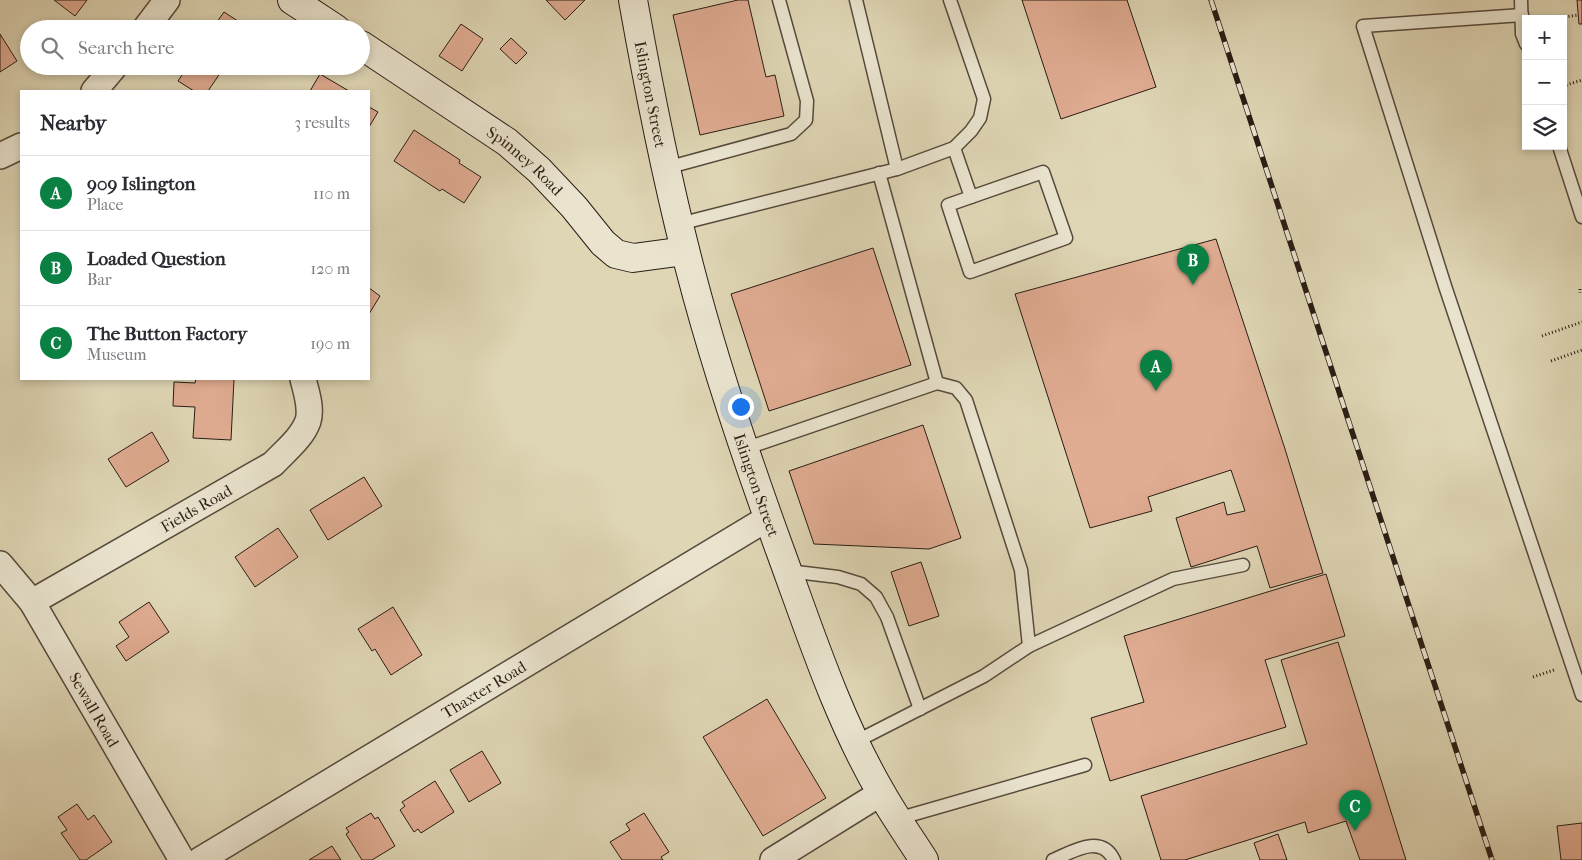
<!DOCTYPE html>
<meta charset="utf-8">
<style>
:root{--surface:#fff;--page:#f2f2f3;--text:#2b2b33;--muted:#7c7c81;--line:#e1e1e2;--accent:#0b8043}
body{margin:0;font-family:"IM FELL French Canon",serif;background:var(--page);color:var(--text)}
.controls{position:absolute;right:15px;top:15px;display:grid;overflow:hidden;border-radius:0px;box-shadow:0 2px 8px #0003}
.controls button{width:45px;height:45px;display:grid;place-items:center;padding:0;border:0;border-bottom:1px solid var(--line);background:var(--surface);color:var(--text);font:25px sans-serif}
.you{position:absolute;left:740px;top:406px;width:18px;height:18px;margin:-12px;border:4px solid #fff;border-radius:50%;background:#1a73e8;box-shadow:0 0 0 8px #1a73e833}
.badge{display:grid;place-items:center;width:32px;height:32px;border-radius:50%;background:var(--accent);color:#fff;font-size:16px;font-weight:700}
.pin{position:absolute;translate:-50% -41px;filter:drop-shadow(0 1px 2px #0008)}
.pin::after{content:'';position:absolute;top:26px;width:18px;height:15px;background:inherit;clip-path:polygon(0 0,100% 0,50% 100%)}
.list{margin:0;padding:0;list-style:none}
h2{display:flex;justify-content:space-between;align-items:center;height:65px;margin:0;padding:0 20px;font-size:21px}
h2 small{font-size:16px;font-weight:400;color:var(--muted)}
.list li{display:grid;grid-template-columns:32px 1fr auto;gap:15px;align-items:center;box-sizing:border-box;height:75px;padding:0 20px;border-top:1px solid var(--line)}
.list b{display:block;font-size:19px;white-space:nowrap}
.list p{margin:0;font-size:16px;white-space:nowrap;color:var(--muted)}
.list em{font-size:16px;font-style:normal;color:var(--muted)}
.icon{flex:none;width:28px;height:28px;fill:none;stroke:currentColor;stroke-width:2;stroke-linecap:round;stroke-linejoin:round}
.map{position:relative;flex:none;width:1582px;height:860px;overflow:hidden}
.search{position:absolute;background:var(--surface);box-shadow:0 2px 8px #0003;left:20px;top:20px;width:350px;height:55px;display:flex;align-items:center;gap:12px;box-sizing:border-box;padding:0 18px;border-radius:28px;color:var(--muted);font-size:19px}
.panel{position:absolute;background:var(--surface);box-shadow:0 2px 8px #0003;left:20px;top:90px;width:350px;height:290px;border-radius:0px}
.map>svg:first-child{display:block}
.building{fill:#e0ac92;stroke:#291c14}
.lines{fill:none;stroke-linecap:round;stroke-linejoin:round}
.lane-casing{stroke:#564a3c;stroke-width:15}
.street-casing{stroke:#564a3c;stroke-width:28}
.secondary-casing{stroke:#291c14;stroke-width:30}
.path{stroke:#291c14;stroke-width:3;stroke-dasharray:1 2.5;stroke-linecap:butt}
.lane{stroke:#eae4cf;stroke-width:12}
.street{stroke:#eae4cf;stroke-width:25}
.secondary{stroke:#eae4cf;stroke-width:28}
.rail-casing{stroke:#291c14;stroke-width:5.5}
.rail{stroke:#eae4cf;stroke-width:4;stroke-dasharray:11;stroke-linecap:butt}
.labels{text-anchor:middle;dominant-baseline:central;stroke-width:4;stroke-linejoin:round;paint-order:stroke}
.street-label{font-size:16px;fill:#291c14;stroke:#eae4cf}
</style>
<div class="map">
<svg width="1582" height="860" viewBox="0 0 1582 860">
<rect width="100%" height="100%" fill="#dfd6b5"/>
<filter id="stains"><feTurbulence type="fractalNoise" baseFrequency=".004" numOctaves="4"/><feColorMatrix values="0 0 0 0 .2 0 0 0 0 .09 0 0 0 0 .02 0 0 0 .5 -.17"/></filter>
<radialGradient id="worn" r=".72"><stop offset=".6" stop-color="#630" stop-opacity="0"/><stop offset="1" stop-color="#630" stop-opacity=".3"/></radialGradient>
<g class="building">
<path d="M 54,0 L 87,0 L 75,16 Z"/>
<path d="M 546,0 L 585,0 L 565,20 Z"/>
<path d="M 738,0 L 748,0 L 766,77 L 775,75 L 784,116 L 700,135 L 673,15 Z"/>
<path d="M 1022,0 L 1127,0 L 1156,87 L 1061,119 Z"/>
<path d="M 1577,0 L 1582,0 L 1582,24 L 1579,24 Z"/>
<path d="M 224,12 L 250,29 L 212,29 Z"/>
<path d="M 461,24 L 483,39 L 462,71 L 439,56 Z"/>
<path d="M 0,34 L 17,61 L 0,72 Z"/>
<path d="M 511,38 L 527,53 L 516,64 L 500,49 Z"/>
<path d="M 188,66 L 225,66 L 208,91 L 194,91 L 178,81 Z"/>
<path d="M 320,74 L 349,91 L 310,91 Z"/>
<path d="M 369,107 L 378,112 L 369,127 Z"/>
<path d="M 414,130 L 460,160 L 459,163 L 481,177 L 464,203 L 442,189 L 440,191 L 394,161 Z"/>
<path d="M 1216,239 L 1285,449 L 1323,573 L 1270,588 L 1257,546 L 1191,567 L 1176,518 L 1224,502 L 1227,515 L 1245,511 L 1231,470 L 1148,497 L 1152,511 L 1090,528 L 1015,294 Z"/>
<path d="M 873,248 L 911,365 L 769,411 L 731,294 Z"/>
<path d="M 369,288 L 380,296 L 369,314 Z"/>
<path d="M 196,379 L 234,379 L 231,440 L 193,438 L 195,407 L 173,406 L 174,382 L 195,383 Z"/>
<path d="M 923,425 L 961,538 L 929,549 L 814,544 L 789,471 Z"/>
<path d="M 152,432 L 169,461 L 126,487 L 108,459 Z"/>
<path d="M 364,477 L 382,506 L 328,540 L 310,510 Z"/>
<path d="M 278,528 L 298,557 L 255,587 L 235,557 Z"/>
<path d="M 921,562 L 939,616 L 909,626 L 891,572 Z"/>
<path d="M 1326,574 L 1345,636 L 1265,660 L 1286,727 L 1110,781 L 1091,718 L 1144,702 L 1124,636 Z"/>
<path d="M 149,602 L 169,632 L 126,661 L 116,646 L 129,637 L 119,622 Z"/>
<path d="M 393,607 L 422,655 L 391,675 L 375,649 L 372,651 L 358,629 Z"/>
<path d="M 1338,642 L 1406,860 L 1360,860 L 1346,821 L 1308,833 L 1305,822 L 1185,860 L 1161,860 L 1141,796 L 1307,744 L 1281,660 Z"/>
<path d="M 767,699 L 826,798 L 763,836 L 703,737 Z"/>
<path d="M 482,751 L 501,783 L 469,802 L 450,770 Z"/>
<path d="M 435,781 L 454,812 L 421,833 L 418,829 L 414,832 L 400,810 L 405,806 L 402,802 Z"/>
<path d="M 77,804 L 88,820 L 94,815 L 112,842 L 86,860 L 80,860 L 61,833 L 67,830 L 58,817 Z"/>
<path d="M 371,813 L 375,819 L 378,817 L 395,846 L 372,860 L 362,860 L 346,834 L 349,832 L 346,828 Z"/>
<path d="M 644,813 L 669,852 L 661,857 L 663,860 L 622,860 L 610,842 L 630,830 L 626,824 Z"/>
<path d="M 1582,823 L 1582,860 L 1561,860 L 1557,826 Z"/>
<path d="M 1278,834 L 1287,860 L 1260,860 L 1254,843 Z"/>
<path d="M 332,846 L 341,860 L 309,860 Z"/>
</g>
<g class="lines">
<defs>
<g id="lane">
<path d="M 1521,0 L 1522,34 L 1526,44"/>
<path d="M 1522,15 L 1363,26 L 1445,286 L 1582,695"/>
<path d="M 1559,146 L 1582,217"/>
<path d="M 954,148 L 971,197"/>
<path d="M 666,168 L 791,134 L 806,120 L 807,101 L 779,0"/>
<path d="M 897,169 L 954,148 L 971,131 L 980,118 L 984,99 L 950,0"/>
<path d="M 1043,172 L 1066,238 L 970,272 L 948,205 Z"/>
<path d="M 879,173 L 937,383"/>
<path d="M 679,224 L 897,169 L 856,0"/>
<path d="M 744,449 L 937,383 L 956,388 L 966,400 L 1021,570 L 1029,646 L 984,676 L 855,742"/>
<path d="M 788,571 L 838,577 L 861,584 L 876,597 L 887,617 L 920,709"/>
<path d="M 1029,646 L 1173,579 L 1243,565"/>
<path d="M 897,819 L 1085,765"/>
<path d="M 1053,860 C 1072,852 1101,833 1114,860"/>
</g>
<g id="street">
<path d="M 145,29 L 167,0"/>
<path d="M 94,91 L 115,66"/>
<path d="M 0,156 L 21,146"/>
<path id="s1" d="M 0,564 L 32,602 L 182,860"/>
<path id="s2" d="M 32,602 L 273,464 C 285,451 302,438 308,421 C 312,408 306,391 303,379"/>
<path id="s3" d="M 200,860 L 768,518"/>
<path d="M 773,860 L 881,793"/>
</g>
<g id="secondary">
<path d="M 292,0 L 336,29"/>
<path id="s4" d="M 633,0 C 649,90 667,181 690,269 C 715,366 747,460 781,553 C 811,635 838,719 882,794 C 895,817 910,838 924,860"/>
<path id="s5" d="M 361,45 L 507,142 L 539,170 L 574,207 L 603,243 L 616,254 L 633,258 L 685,251"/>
</g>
</defs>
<use href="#lane" class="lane-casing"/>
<use href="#street" class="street-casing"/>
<use href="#secondary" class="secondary-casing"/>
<g class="path">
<path d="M 1565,17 L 1578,15"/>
<path d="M 1563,86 L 1582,80"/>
<path d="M 1580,289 L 1580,293"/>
<path d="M 1542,336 L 1582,322"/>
<path d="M 1551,361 L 1582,350"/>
<path d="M 1533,677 L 1554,670"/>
</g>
<use href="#lane" class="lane"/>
<use href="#street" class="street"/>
<use href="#secondary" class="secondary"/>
<defs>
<path id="rail" d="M 1211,0 L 1492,860"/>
</defs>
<use href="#rail" class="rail-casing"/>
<use href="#rail" class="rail"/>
</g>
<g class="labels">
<g class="street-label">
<text stroke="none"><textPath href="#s4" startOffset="96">Islington Street</textPath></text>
<text stroke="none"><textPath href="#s5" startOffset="201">Spinney Road</textPath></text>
<text stroke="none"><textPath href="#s4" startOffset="501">Islington Street</textPath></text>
<text stroke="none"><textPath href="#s2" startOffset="189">Fields Road</textPath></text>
<text stroke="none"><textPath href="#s3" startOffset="331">Thaxter Road</textPath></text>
<text stroke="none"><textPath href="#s1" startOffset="174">Sewall Road</textPath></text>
</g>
</g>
<rect width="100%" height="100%" filter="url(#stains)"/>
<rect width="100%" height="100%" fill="url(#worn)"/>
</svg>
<div class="controls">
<button>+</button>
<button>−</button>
<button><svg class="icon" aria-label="layers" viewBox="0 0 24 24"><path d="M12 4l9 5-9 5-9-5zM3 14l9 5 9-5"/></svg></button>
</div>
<div class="you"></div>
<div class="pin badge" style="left:1156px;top:391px">A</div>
<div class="pin badge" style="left:1193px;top:285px">B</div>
<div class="pin badge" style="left:1355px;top:831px">C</div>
<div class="search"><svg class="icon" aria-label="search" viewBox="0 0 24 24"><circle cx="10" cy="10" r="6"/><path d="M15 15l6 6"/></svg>Search here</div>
<section class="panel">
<h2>Nearby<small>3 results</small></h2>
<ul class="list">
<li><span class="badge">A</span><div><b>909 Islington</b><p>Place</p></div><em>110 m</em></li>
<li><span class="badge">B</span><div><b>Loaded Question</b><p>Bar</p></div><em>120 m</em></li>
<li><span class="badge">C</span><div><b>The Button Factory</b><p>Museum</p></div><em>190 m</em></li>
</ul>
</section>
</div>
